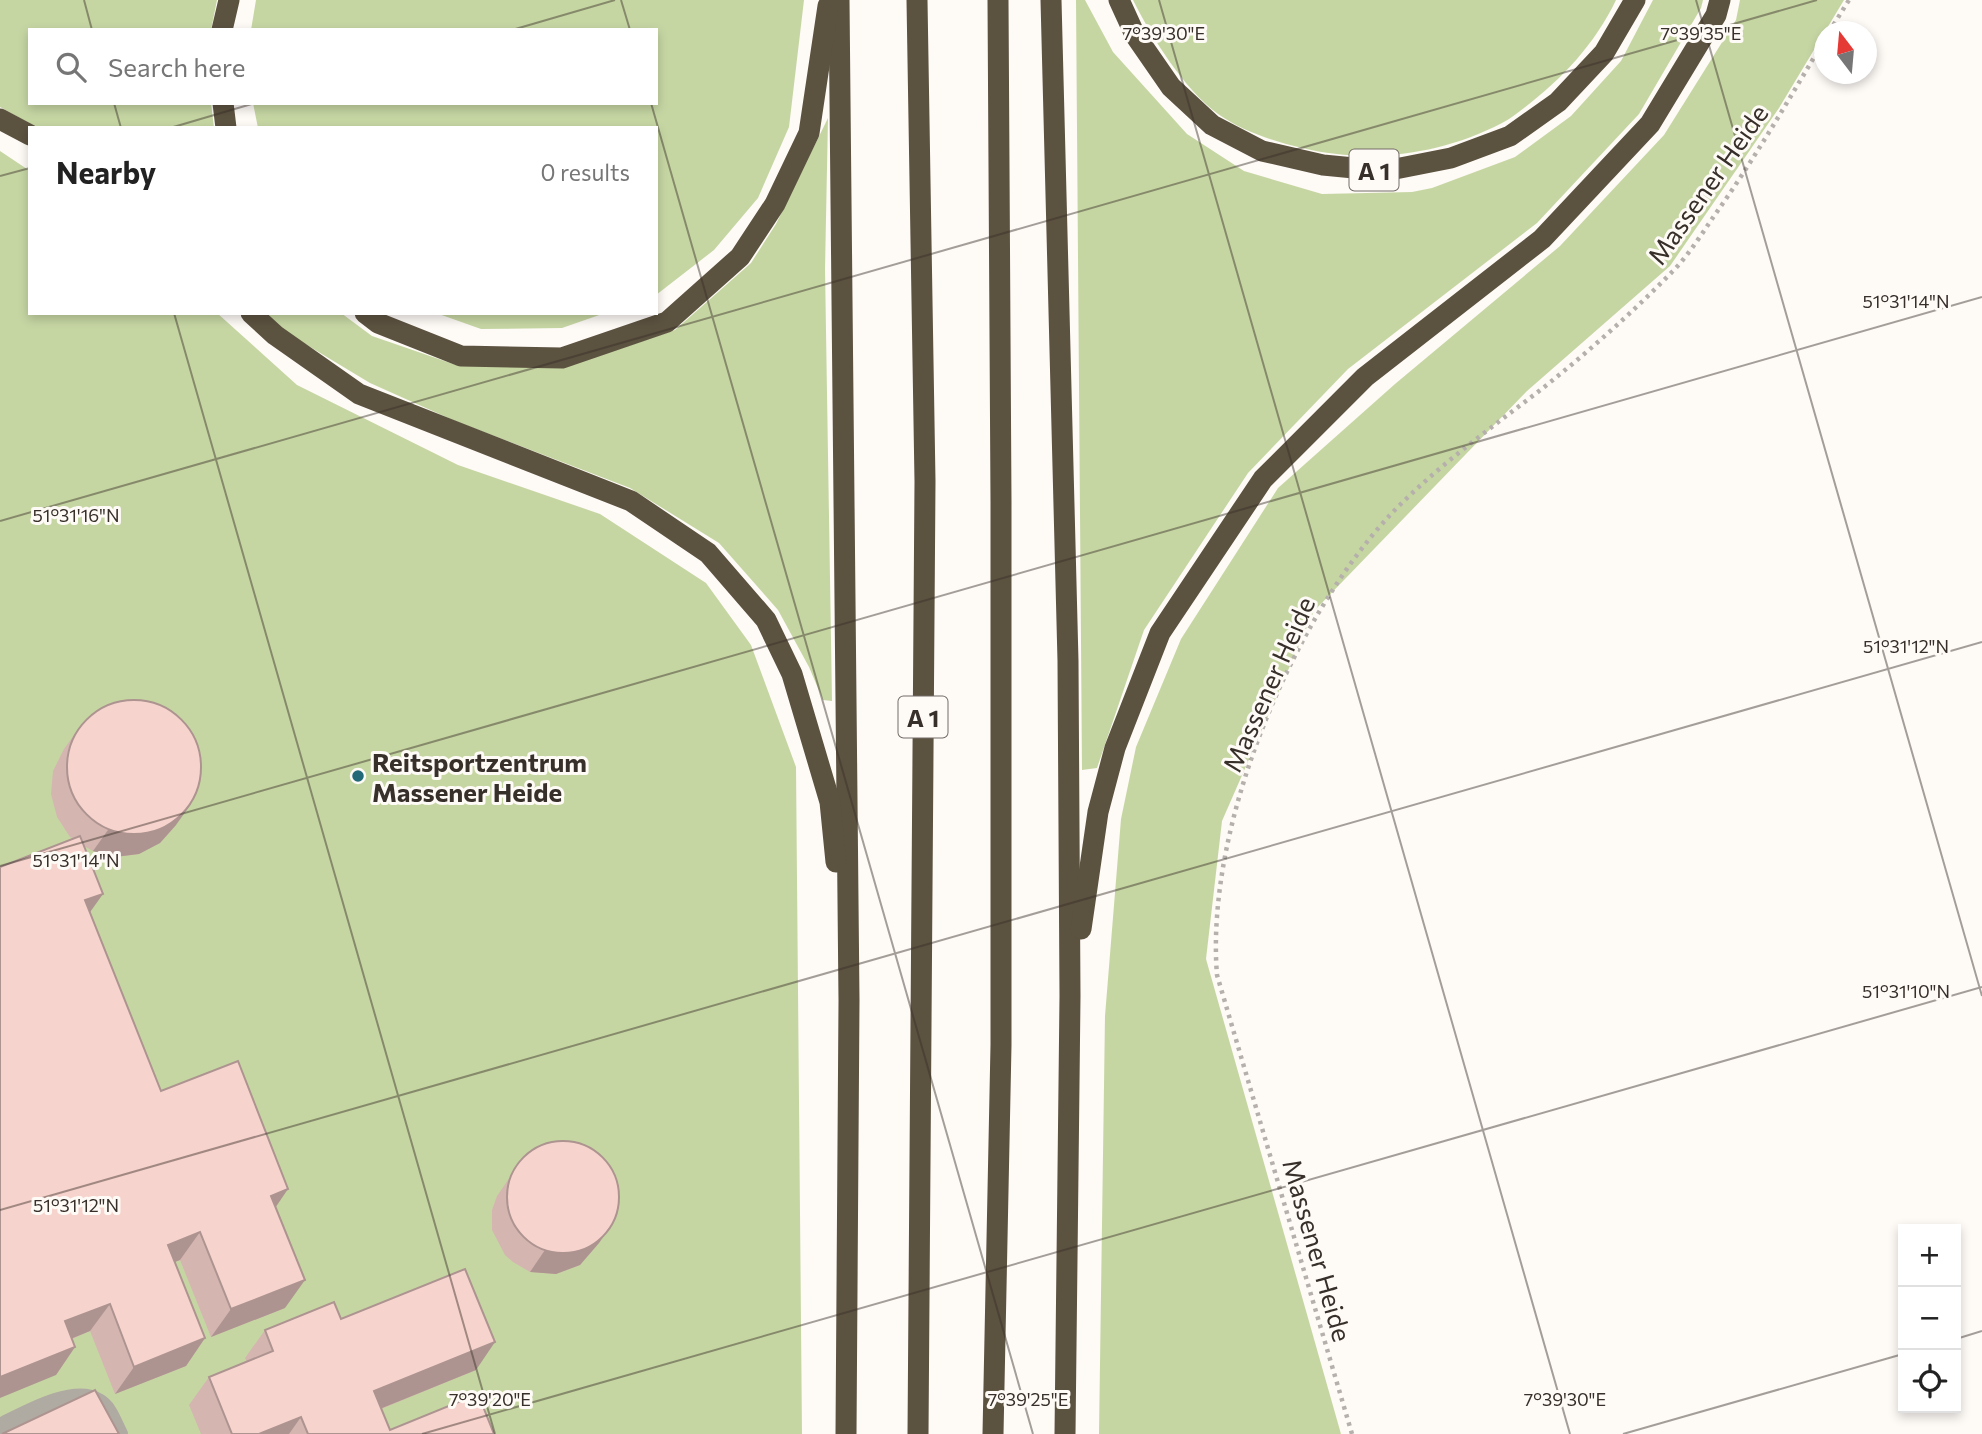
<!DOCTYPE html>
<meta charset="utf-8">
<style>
:root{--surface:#fff;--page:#f6f6f6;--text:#222;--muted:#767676;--line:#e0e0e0}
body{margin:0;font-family:Commissioner,sans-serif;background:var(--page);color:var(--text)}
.controls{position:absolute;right:21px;bottom:21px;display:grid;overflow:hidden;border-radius:0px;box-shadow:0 4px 10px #0003}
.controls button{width:63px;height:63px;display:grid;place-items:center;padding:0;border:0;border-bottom:2px solid var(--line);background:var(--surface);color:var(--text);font:35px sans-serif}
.compass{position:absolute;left:1814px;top:21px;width:63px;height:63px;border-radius:50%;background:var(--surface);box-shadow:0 4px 10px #0003;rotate:344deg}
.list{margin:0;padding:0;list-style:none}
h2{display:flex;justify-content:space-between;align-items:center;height:91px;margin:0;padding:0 28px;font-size:30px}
h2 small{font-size:23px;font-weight:400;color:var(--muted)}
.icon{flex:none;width:38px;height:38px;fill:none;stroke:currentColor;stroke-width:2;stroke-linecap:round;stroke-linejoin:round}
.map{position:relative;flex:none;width:1982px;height:1434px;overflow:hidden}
.search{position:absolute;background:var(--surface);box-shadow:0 4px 10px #0003;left:28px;top:28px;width:630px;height:77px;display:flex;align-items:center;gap:18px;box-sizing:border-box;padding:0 24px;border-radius:0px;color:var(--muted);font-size:26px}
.panel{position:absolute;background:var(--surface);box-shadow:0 4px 10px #0003;left:28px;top:126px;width:630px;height:189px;border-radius:0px}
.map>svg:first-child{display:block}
.green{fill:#c6d6a3}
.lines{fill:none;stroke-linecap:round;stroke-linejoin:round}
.path{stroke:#b5b0ab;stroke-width:4.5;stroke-dasharray:3.5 5;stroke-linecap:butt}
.lane{stroke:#b0aba2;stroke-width:18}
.highway{stroke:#5c5240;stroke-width:21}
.wall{fill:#d4b5b0}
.shaded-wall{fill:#ad9490}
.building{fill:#f7d3cd;stroke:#ad9490;stroke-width:2}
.ticks{fill:none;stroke:#372f29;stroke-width:2;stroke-opacity:0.45}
.poi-dot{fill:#236978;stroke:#fefaf6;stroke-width:2.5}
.labels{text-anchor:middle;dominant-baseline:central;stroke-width:6;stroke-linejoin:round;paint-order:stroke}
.shield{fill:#fefaf6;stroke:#736c66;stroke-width:2}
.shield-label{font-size:24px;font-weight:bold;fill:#372f29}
.street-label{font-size:26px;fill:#372f29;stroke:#fefaf6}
.poi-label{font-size:26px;font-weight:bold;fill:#372f29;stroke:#fefaf6;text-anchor:start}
.ticks-label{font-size:18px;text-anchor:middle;fill:#372f29;stroke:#fefaf6;stroke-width:6;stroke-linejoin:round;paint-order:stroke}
</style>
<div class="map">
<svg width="1982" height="1434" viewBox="0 0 1982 1434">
<rect width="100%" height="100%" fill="#fefaf6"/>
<g class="green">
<path d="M 0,0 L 217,0 L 211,30 L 30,30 L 30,103 L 211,103 L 214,128 L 38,128 L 0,107 Z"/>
<path d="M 256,0 L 804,0 L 789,127 L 758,198 L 714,250 L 656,295 L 656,128 L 258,128 L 253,103 L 656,103 L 656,30 L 251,30 Z"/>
<path d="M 1076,0 L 1085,0 L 1113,52 L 1187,134 L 1244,171 L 1322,194 L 1412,192 L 1432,188 L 1515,157 L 1571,116 L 1621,61 L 1653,0 L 1703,0 L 1701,8 L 1639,114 L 1537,223 L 1348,369 L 1248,473 L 1144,630 L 1097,768 L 1082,770 Z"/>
<path d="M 1133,0 L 1616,0 C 1595,44 1562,79 1524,108 C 1517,113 1510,119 1502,123 C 1441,155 1369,164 1302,148 C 1273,141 1242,131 1218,114 C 1184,89 1152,38 1133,0 Z"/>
<path d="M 1740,0 L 1844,0 L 1779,108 L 1670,266 L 1527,391 L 1314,611 L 1222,821 L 1206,959 L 1341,1434 L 1099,1434 L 1105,1016 L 1121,819 L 1136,747 L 1181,639 L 1278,488 L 1395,384 L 1560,246 L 1664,135 L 1736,20 Z"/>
<path d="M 828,118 L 825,269 L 832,701 L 823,700 L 809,667 L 778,610 L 719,543 L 630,488 L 455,421 L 370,383 L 282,330 L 265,313 L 341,313 L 372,336 L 456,365 L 566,367 L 675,330 L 751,263 L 776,224 Z"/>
<path d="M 0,151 L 30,171 L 30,313 L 217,313 L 297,385 L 458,465 L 600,514 L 706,583 L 751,645 L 796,767 L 802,1434 L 0,1434 Z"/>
<path d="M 436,313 L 605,313 L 562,328 L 481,329 Z"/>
</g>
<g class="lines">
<g class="path">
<path d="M 1829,32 L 1849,0"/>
<path d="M 1352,1434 L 1217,975 C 1205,828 1291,621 1391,514 C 1436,467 1491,428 1543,388 C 1588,352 1632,313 1672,272 C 1688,256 1701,235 1714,216 C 1754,160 1789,99 1825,39"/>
</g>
<path class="lane" d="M 0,1427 C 23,1416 73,1386 98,1402 C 109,1408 113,1423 119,1434"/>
<g class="highway">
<path d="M 839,0 L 849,1000 L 846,1434"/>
<path d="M 917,0 L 925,481 L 918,1434"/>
<path d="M 1051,0 L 1068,661 L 1070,996 L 1065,1434"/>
<path d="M 1119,0 L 1135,35 L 1171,87 L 1212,125 L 1262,151 L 1323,165 L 1385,171 L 1451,158 L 1510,136 L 1558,102 L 1604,53 L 1635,0"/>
<path d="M 222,30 L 229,0"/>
<path d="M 223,103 L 226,128"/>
<path d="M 0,119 L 30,135"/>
<path d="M 251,313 L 275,335 L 359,394 L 631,501 L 708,553 L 766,620 L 792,674 L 830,802 L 836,862"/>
<path d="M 365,313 L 378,323 L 461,356 L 562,358 L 667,322 L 740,257 L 775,204 L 809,133 L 828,6"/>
<path d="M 1081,929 L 1098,812 L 1115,748 L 1160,633 L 1263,479 L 1365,377 L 1542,239 L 1650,124 L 1716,15 L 1720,0"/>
<path d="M 993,1434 L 1001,1045 L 1001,501 L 998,0"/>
</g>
</g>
<g class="wall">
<path d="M 79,728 L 176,825 L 160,843 L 139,854 L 115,857 L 93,851 L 84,846 L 90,912 L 161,1091 L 276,1207 L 285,1308 L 211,1337 L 180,1260 L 175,1262 L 205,1338 L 186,1366 L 115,1394 L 90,1331 L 72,1339 L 75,1347 L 56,1375 L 73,838 L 70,837 L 57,817 L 51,794 L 53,771 L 64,749 Z"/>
<path d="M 512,1174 L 614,1221 L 599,1243 L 580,1265 L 556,1274 L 530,1272 L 513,1262 L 505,1255 L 492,1230 L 492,1210 L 497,1196 Z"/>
<path d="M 341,1319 L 476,1370 L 381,1409 L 390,1430 L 494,1434 L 201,1434 L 189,1405 L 209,1377 L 247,1362 L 245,1358 L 265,1330 Z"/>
</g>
<g class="shaded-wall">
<path d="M 191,804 L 176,825 L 160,843 L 139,854 L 115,857 L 93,851 L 108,830 Z"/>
<path d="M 103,894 L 83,922 L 85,900 Z"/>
<path d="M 288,1189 L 269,1217 L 271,1196 Z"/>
<path d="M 614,1221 L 599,1243 L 580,1265 L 556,1274 L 530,1272 L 545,1250 Z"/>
<path d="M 200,1232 L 180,1260 L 149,1272 L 168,1245 Z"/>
<path d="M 305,1280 L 285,1308 L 211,1337 L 231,1309 Z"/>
<path d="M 110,1304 L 90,1331 L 46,1349 L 65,1321 Z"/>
<path d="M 205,1338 L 186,1366 L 115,1394 L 134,1367 Z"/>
<path d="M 495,1342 L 476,1370 L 355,1419 L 374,1391 Z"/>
<path d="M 75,1347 L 56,1375 L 0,1398 L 0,1377 Z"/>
<path d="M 301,1417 L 289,1434 L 259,1434 Z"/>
</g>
<g class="building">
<circle cx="134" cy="767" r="67"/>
<path d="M 80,836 L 103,894 L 85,900 L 161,1091 L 238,1061 L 288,1189 L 271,1196 L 305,1280 L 231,1309 L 200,1232 L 168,1245 L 205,1338 L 134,1367 L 110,1304 L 65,1321 L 75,1347 L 0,1377 L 0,867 Z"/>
<circle cx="563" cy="1197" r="56"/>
<path d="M 465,1269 L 495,1342 L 374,1391 L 390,1430 L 478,1394 L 494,1434 L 308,1434 L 301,1417 L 259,1434 L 232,1434 L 209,1377 L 273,1351 L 265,1330 L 334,1302 L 341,1319 Z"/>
<path d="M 95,1390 L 119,1434 L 2,1434 Z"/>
</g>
<path class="ticks" d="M 84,0 L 92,30M 621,0 L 630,30M 1159,0 L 1570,1434M 1696,0 L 1982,996M 512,30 L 615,0M 114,103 L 121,128M 651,103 L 1033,1434M 170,128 L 255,103M 0,176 L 30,168M 174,313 L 495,1434M 0,521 L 1817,0M 0,866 L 1982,297M 0,1210 L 1982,642M 1956,1339 L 1982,1331M 422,1434 L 1982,987M 1623,1434 L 1903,1354"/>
<circle class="poi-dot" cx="358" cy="776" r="7"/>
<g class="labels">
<g class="shield">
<rect x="1349.5" y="149.5" width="49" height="41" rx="5"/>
<rect x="898.5" y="696.5" width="49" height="41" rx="5"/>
</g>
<g class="shield-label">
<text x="1374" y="170">A 1</text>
<text x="923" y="717">A 1</text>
</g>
<g class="street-label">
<text transform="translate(1707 184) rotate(-55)">Massener Heide</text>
<text transform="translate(1268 684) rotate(-66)">Massener Heide</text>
<text transform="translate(1318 1250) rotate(74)">Massener Heide</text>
</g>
<g class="poi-label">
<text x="372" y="761">Reitsportzentrum<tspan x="372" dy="30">Massener Heide</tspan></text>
</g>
</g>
<g class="ticks-label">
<text x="1164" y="40">7°39'30"E</text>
<text x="1701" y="40">7°39'35"E</text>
<text x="1906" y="308">51°31'14"N</text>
<text x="76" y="522">51°31'16"N</text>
<text x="1906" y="653">51°31'12"N</text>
<text x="76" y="867">51°31'14"N</text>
<text x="1906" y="998">51°31'10"N</text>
<text x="76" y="1212">51°31'12"N</text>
<text x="490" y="1406">7°39'20"E</text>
<text x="1028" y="1406">7°39'25"E</text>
<text x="1565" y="1406">7°39'30"E</text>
</g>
</svg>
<div class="controls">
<button>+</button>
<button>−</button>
<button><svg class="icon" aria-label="locate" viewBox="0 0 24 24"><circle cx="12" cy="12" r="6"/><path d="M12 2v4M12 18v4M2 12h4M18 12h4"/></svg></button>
</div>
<svg class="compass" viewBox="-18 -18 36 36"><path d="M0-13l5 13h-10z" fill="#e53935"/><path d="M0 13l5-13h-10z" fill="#767676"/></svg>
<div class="search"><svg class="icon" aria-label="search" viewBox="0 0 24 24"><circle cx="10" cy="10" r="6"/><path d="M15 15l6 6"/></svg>Search here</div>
<section class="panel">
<h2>Nearby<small>0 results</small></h2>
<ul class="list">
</ul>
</section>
</div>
